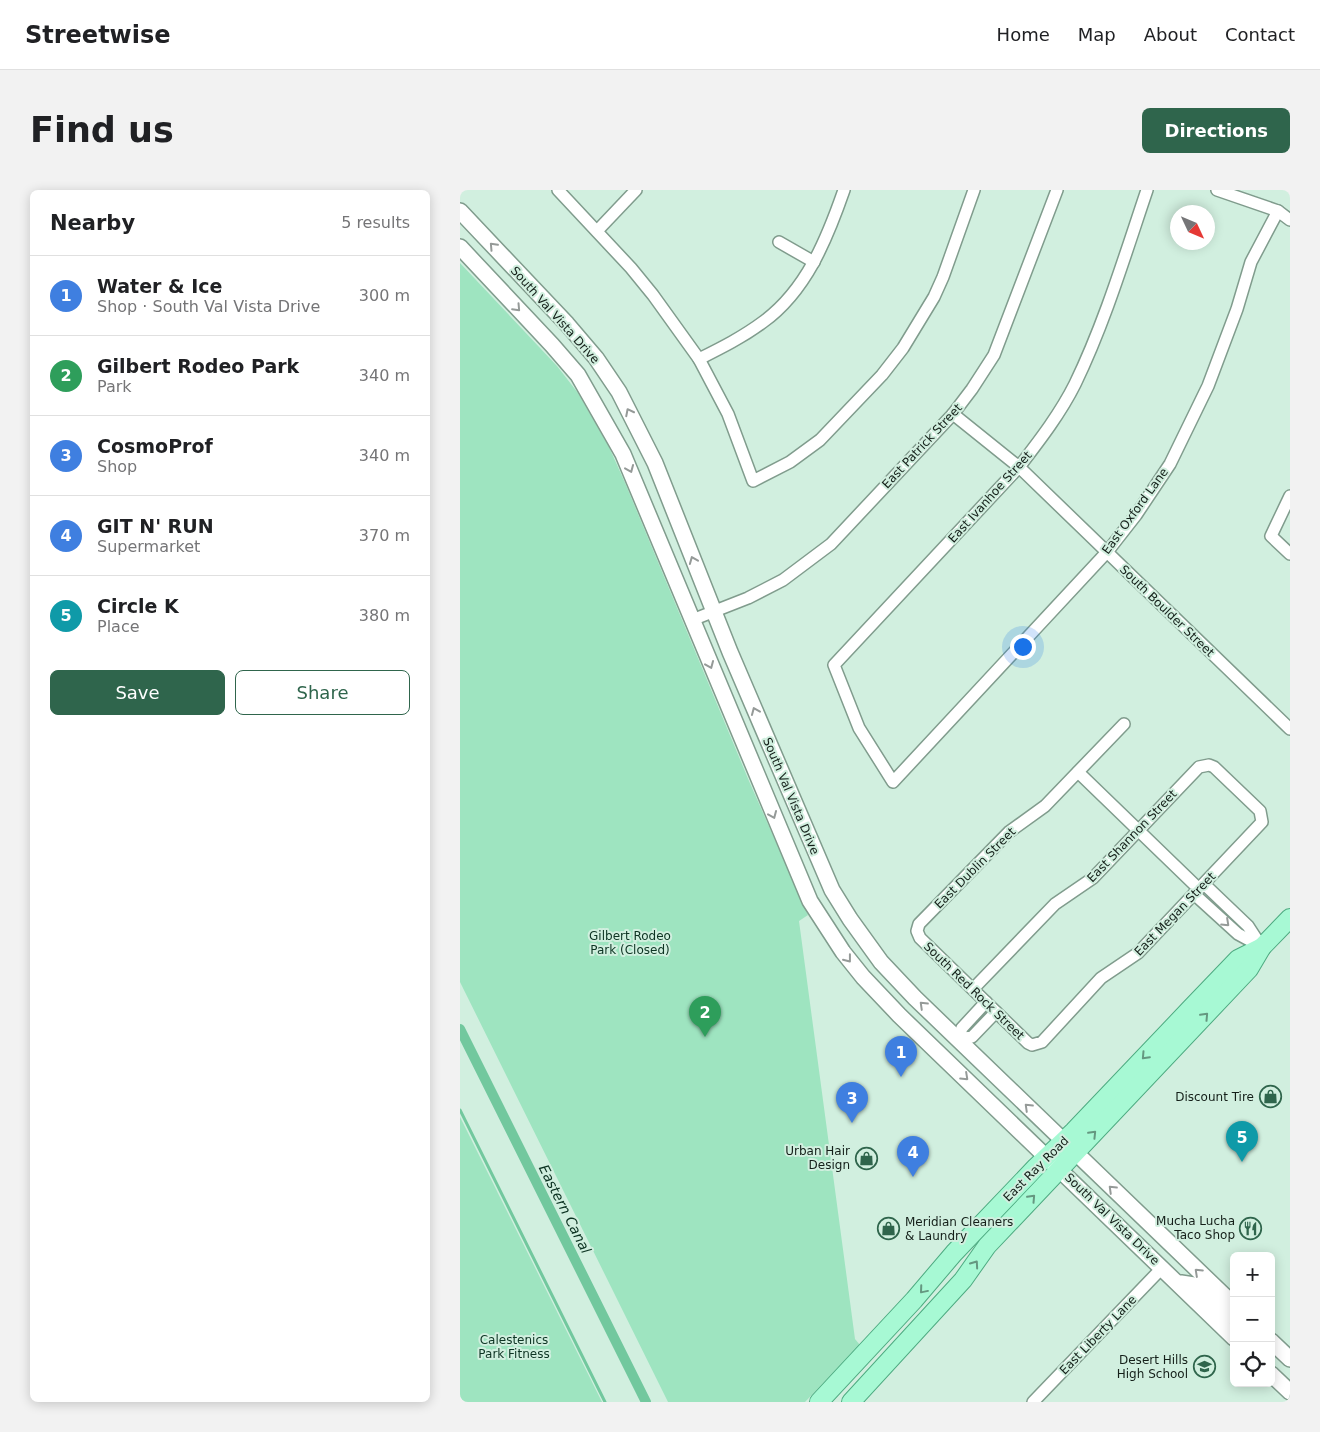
<!DOCTYPE html>
<meta charset="utf-8">
<style>
:root{--surface:#fff;--page:#f2f2f2;--text:#202124;--muted:#757577;--line:#e0e0e0;--accent:#2f654c}
body{margin:0;font-family:"DejaVu Sans",sans-serif;background:var(--page);color:var(--text)}
.controls{position:absolute;right:15px;bottom:15px;display:grid;overflow:hidden;border-radius:8px;box-shadow:0 2px 12px #0003}
.controls button{width:45px;height:45px;display:grid;place-items:center;padding:0;border:0;border-bottom:1px solid var(--line);background:var(--surface);color:var(--text);font:25px sans-serif}
.compass{position:absolute;left:710px;top:15px;width:45px;height:45px;border-radius:50%;background:var(--surface);box-shadow:0 2px 12px #0003;rotate:134deg}
.you{position:absolute;left:562px;top:456px;width:18px;height:18px;margin:-12px;border:4px solid #fff;border-radius:50%;background:#1a73e8;box-shadow:0 0 0 8px #1a73e833}
.badge{display:grid;place-items:center;width:32px;height:32px;border-radius:50%;background:var(--accent);color:#fff;font-size:16px;font-weight:700}
.pin{position:absolute;translate:-50% -41px;filter:drop-shadow(0 1px 2px #0008)}
.pin::after{content:'';position:absolute;top:26px;width:18px;height:15px;background:inherit;clip-path:polygon(0 0,100% 0,50% 100%)}
.list{margin:0;padding:0;list-style:none}
h2{display:flex;justify-content:space-between;align-items:center;height:65px;margin:0;padding:0 20px;font-size:21px}
h2 small{font-size:16px;font-weight:400;color:var(--muted)}
.list li{display:grid;grid-template-columns:32px 1fr auto;gap:15px;align-items:center;box-sizing:border-box;height:80px;padding:0 20px;border-top:1px solid var(--line)}
.list b{display:block;font-size:19px;white-space:nowrap}
.list p{margin:0;font-size:16px;white-space:nowrap;color:var(--muted)}
.list em{font-size:16px;font-style:normal;color:var(--muted)}
.actions{display:flex;gap:10px;padding:15px 20px}
.actions a{flex:1;padding:11px 0;border:1px solid var(--accent);border-radius:8px;text-align:center;font-size:18px;color:var(--accent)}
.actions .main{background:var(--accent);color:#fff}
.icon{flex:none;width:28px;height:28px;fill:none;stroke:currentColor;stroke-width:2;stroke-linecap:round;stroke-linejoin:round}
.map{position:relative;flex:none;width:830px;height:1212px;overflow:hidden;border-radius:8px}
header{display:flex;align-items:center;gap:30px;box-sizing:border-box;height:70px;padding:0 25px;background:var(--surface);border-bottom:1px solid var(--line)}
header strong{font-size:24px}
nav{display:flex;gap:28px;margin-inline-start:auto;font-size:18px}
.intro{display:flex;align-items:center;justify-content:space-between;box-sizing:border-box;height:120px;padding:0 30px}
h1{margin:0;font-size:35px}
.button{padding:12px 22px;border-radius:8px;background:var(--accent);color:#fff;font-size:18px;font-weight:700}
main{display:flex;gap:30px;padding:0 30px}
aside{flex:1;background:var(--surface);border-radius:8px;box-shadow:0 2px 12px #0003}
.map>svg:first-child{display:block}
.green{fill:#9ee4c0}
.lines{fill:none;stroke-linecap:round;stroke-linejoin:round}
.stream{stroke:#72c89e;stroke-width:3}
.canal{stroke:#72c89e;stroke-width:10}
.street-casing{stroke:#809c8d;stroke-width:14}
.secondary-casing{stroke:#809c8d;stroke-width:18}
.primary-casing{stroke:#4daa80;stroke-width:20}
.street{stroke:#fff;stroke-width:11}
.secondary{stroke:#fff;stroke-width:15}
.primary{stroke:#a7f9d4;stroke-width:18}
.oneway{stroke:#959a98}
.oneway2{stroke:#659780}
.labels{text-anchor:middle;dominant-baseline:central;stroke-width:4;stroke-linejoin:round;paint-order:stroke}
.street-label{font-size:12px;fill:#141f19;stroke:#d1efdf}
.park-label{font-size:12px;fill:#0d3423;stroke:#d1efdf}
.poi-label{font-size:12px;fill:#141f19;stroke:#d1efdf;text-anchor:end}
.water-label{font-size:14px;font-style:italic;fill:#0b3221;stroke:#d1efdf}
</style>
<header>
<strong>Streetwise</strong>
<nav><a>Home</a><a>Map</a><a>About</a><a>Contact</a></nav>
</header>
<div class="intro"><h1>Find us</h1><a class="button">Directions</a></div>
<main>
<aside>
<h2>Nearby<small>5 results</small></h2>
<ul class="list">
<li><span class="badge" style="background:#3f7fe0">1</span><div><b>Water &amp; Ice</b><p>Shop · South Val Vista Drive</p></div><em>300 m</em></li>
<li><span class="badge" style="background:#2e9e5b">2</span><div><b>Gilbert Rodeo Park</b><p>Park</p></div><em>340 m</em></li>
<li><span class="badge" style="background:#3f7fe0">3</span><div><b>CosmoProf</b><p>Shop</p></div><em>340 m</em></li>
<li><span class="badge" style="background:#3f7fe0">4</span><div><b>GIT N' RUN</b><p>Supermarket</p></div><em>370 m</em></li>
<li><span class="badge" style="background:#0f9aa8">5</span><div><b>Circle K</b><p>Place</p></div><em>380 m</em></li>
</ul>
<div class="actions"><a class="main">Save</a><a>Share</a></div>
</aside>
<div class="map">
<svg width="830" height="1212" viewBox="0 0 830 1212">
<rect width="100%" height="100%" fill="#d1efdf"/>
<g class="green">
<path d="M 0,73 L 97,176 L 118,203 L 149,257 L 166,295 L 289,591 L 348,725 L 339,731 L 395,1149 L 400,1155 L 345,1212 L 208,1212 L 0,792 Z"/>
<path d="M 0,927 L 142,1212 L 0,1212 Z"/>
</g>
<g class="lines">
<path class="stream" d="M 0,920 L 145,1212"/>
<path class="canal" d="M 0,839 L 186,1212"/>
<defs>
<g id="street">
<path d="M 98,0 L 171,78 L 193,105 L 239,169 L 268,224 L 293,291 L 330,272 L 360,250 L 422,185 L 443,158 L 474,107 L 483,87 L 514,0"/>
<path d="M 687,0 C 665,65 645,132 615,194 C 600,224 579,251 559,277 L 374,475 L 399,538 L 433,592 L 647,362 L 676,325 L 710,274 L 748,196 L 777,119 L 791,72 L 818,21"/>
<path d="M 757,0 L 818,21 L 830,30"/>
<path d="M 137,41 L 176,0"/>
<path d="M 319,52 L 354,72"/>
<path d="M 239,169 C 261,158 283,147 303,132 C 346,101 367,49 384,0"/>
<path d="M 493,224 L 559,277 L 830,539"/>
<path d="M 830,306 L 811,346 L 830,364"/>
<path d="M 232,430 L 288,408 L 323,390 L 371,354 L 493,224 L 512,199 L 534,165 L 597,0"/>
<path d="M 618,582 L 739,699"/>
<path d="M 744,694 L 788,736 L 801,756"/>
<path d="M 734,704 L 778,744 L 802,757"/>
<path d="M 513,799 L 595,714 L 633,688 L 739,577 L 749,575 L 754,577 L 800,621 L 802,632 L 678,763 L 641,788 L 582,852 L 572,855 L 568,853 L 460,748 L 457,741 L 459,734 L 549,642 L 585,616 L 664,534"/>
<path d="M 526,812 L 502,838 L 498,849 L 512,847 L 536,822"/>
<path d="M 573,1212 L 702,1078"/>
</g>
<g id="secondary">
<path d="M 0,21 L 107,134 L 136,168 L 159,202 L 195,273 L 270,462 L 372,700 L 390,729 L 421,772 L 455,808 L 774,1115"/>
<path d="M 0,57 L 92,155 L 118,185 L 163,264 L 350,711 L 383,762 L 403,787 L 439,825 L 774,1148"/>
<path d="M 721,1093 L 734,1095 L 774,1128"/>
<path d="M 811,1151 L 830,1169"/>
<path d="M 811,1184 L 830,1202"/>
</g>
<g id="primary">
<path d="M 359,1212 L 454,1110 L 494,1063 L 576,977 L 614,941 L 731,818 L 778,769 L 802,757"/>
<path d="M 391,1212 L 503,1090 L 527,1056 L 789,779 L 802,757 L 830,728"/>
</g>
</defs>
<use href="#street" class="street-casing"/>
<use href="#secondary" class="secondary-casing"/>
<use href="#primary" class="primary-casing"/>
<use href="#street" class="street"/>
<use href="#secondary" class="secondary"/>
<use href="#primary" class="primary"/>
</g>
<defs><path id="oneway-chevron" d="M-2-3.5L2.5 0L-2 3.5" fill="none" stroke-width="1.6" stroke-linecap="round" stroke-linejoin="round" transform="scale(1.25)"/></defs>
<g class="oneway">
<use href="#oneway-chevron" transform="translate(33 56) rotate(-133)"/>
<use href="#oneway-chevron" transform="translate(57 118) rotate(47)"/>
<use href="#oneway-chevron" transform="translate(169 222) rotate(-117)"/>
<use href="#oneway-chevron" transform="translate(170 279) rotate(67)"/>
<use href="#oneway-chevron" transform="translate(233 370) rotate(-112)"/>
<use href="#oneway-chevron" transform="translate(250 475) rotate(67)"/>
<use href="#oneway-chevron" transform="translate(295 521) rotate(-113)"/>
<use href="#oneway-chevron" transform="translate(313 625) rotate(67)"/>
<use href="#oneway-chevron" transform="translate(766 733) rotate(43)"/>
<use href="#oneway-chevron" transform="translate(388 769) rotate(52)"/>
<use href="#oneway-chevron" transform="translate(463 815) rotate(-136)"/>
<use href="#oneway-chevron" transform="translate(505 887) rotate(43)"/>
<use href="#oneway-chevron" transform="translate(568 917) rotate(-136)"/>
<use href="#oneway-chevron" transform="translate(652 999) rotate(-136)"/>
<use href="#oneway-chevron" transform="translate(738 1082) rotate(-137)"/>
</g>
<g class="oneway2">
<use href="#oneway-chevron" transform="translate(745 826) rotate(-47)"/>
<use href="#oneway-chevron" transform="translate(685 866) rotate(133)"/>
<use href="#oneway-chevron" transform="translate(633 944) rotate(-46)"/>
<use href="#oneway-chevron" transform="translate(572 1008) rotate(-47)"/>
<use href="#oneway-chevron" transform="translate(515 1074) rotate(-55)"/>
<use href="#oneway-chevron" transform="translate(463 1100) rotate(130)"/>
</g>
<defs>
<symbol id="shop-ring" viewBox="-11 -11 22 22"><circle r="9.5" fill="#d1efdf" stroke="#2f654c" stroke-width="1.5"/><path d="M-5-2.5h2.3a2.7 3.5 0 0 1 5.4 0H5L5.5 6h-11ZM-1.5-2.5h3a1.5 2.3 0 0 0-3 0Z" fill="#2f654c"/></symbol>
<symbol id="restaurant-ring" viewBox="-11 -11 22 22"><circle r="9.5" fill="#d1efdf" stroke="#2f654c" stroke-width="1.5"/><path d="M-5-6h1v4h1v-4h1v4h1v-4h1v5L-1.5 .5V6h-2V.5L-5-1ZM5-6V6H3V1.5H1.5Q1.5-4 5-6Z" fill="#2f654c"/></symbol>
<symbol id="school-ring" viewBox="-11 -11 22 22"><circle r="9.5" fill="#d1efdf" stroke="#2f654c" stroke-width="1.5"/><path d="M0-5L7-2L0 1L-7-2ZM-4 1L0 2.5L4 1V4Q0 6-4 4Z" fill="#2f654c"/></symbol>
</defs>
<g fill-rule="evenodd">
<use href="#shop-ring" x="798" y="894" width="25" height="25"/>
<use href="#shop-ring" x="394" y="956" width="25" height="25"/>
<use href="#restaurant-ring" x="778" y="1026" width="25" height="25"/>
<use href="#shop-ring" x="416" y="1026" width="25" height="25"/>
<use href="#school-ring" x="732" y="1164" width="25" height="25"/>
</g>
<g class="labels">
<g class="street-label">
<text transform="translate(95 125) rotate(48)">South Val Vista Drive</text>
<text transform="translate(462 256) rotate(-47)">East Patrick Street</text>
<text transform="translate(530 307) rotate(-48)">East Ivanhoe Street</text>
<text transform="translate(675 321) rotate(-54)">East Oxford Lane</text>
<text transform="translate(707 421) rotate(44)">South Boulder Street</text>
<text transform="translate(331 606) rotate(67)">South Val Vista Drive</text>
<text transform="translate(672 646) rotate(-46)">East Shannon Street</text>
<text transform="translate(515 678) rotate(-45)">East Dublin Street</text>
<text transform="translate(715 724) rotate(-46)">East Megan Street</text>
<text transform="translate(514 801) rotate(44)">South Red Rock Street</text>
<text transform="translate(576 979) rotate(-45)">East Ray Road</text>
<text transform="translate(652 1029) rotate(44)">South Val Vista Drive</text>
<text transform="translate(638 1145) rotate(-46)">East Liberty Lane</text>
</g>
<g class="park-label">
<text x="170" y="746">Gilbert Rodeo<tspan x="170" dy="14">Park (Closed)</tspan></text>
<text x="54" y="1150">Calestenics<tspan x="54" dy="14">Park Fitness</tspan></text>
</g>
<g class="poi-label">
<text x="794" y="907">Discount Tire</text>
<text x="390" y="961">Urban Hair<tspan x="390" dy="14">Design</tspan></text>
<text x="775" y="1031">Mucha Lucha<tspan x="775" dy="14">Taco Shop</tspan></text>
<text x="445" y="1032" text-anchor="start">Meridian Cleaners<tspan x="445" dy="14">&amp; Laundry</tspan></text>
<text x="728" y="1170">Desert Hills<tspan x="728" dy="14">High School</tspan></text>
</g>
<g class="water-label">
<text transform="translate(105 1019) rotate(63)">Eastern Canal</text>
</g>
</g>
</svg>
<div class="controls">
<button>+</button>
<button>−</button>
<button><svg class="icon" aria-label="locate" viewBox="0 0 24 24"><circle cx="12" cy="12" r="6"/><path d="M12 2v4M12 18v4M2 12h4M18 12h4"/></svg></button>
</div>
<svg class="compass" viewBox="-18 -18 36 36"><path d="M0-13l5 13h-10z" fill="#e53935"/><path d="M0 13l5-13h-10z" fill="#757577"/></svg>
<div class="you"></div>
<div class="pin badge" style="left:441px;top:887px;background:#3f7fe0">1</div>
<div class="pin badge" style="left:245px;top:847px;background:#2e9e5b">2</div>
<div class="pin badge" style="left:392px;top:933px;background:#3f7fe0">3</div>
<div class="pin badge" style="left:453px;top:987px;background:#3f7fe0">4</div>
<div class="pin badge" style="left:782px;top:972px;background:#0f9aa8">5</div>
</div>
</main>
